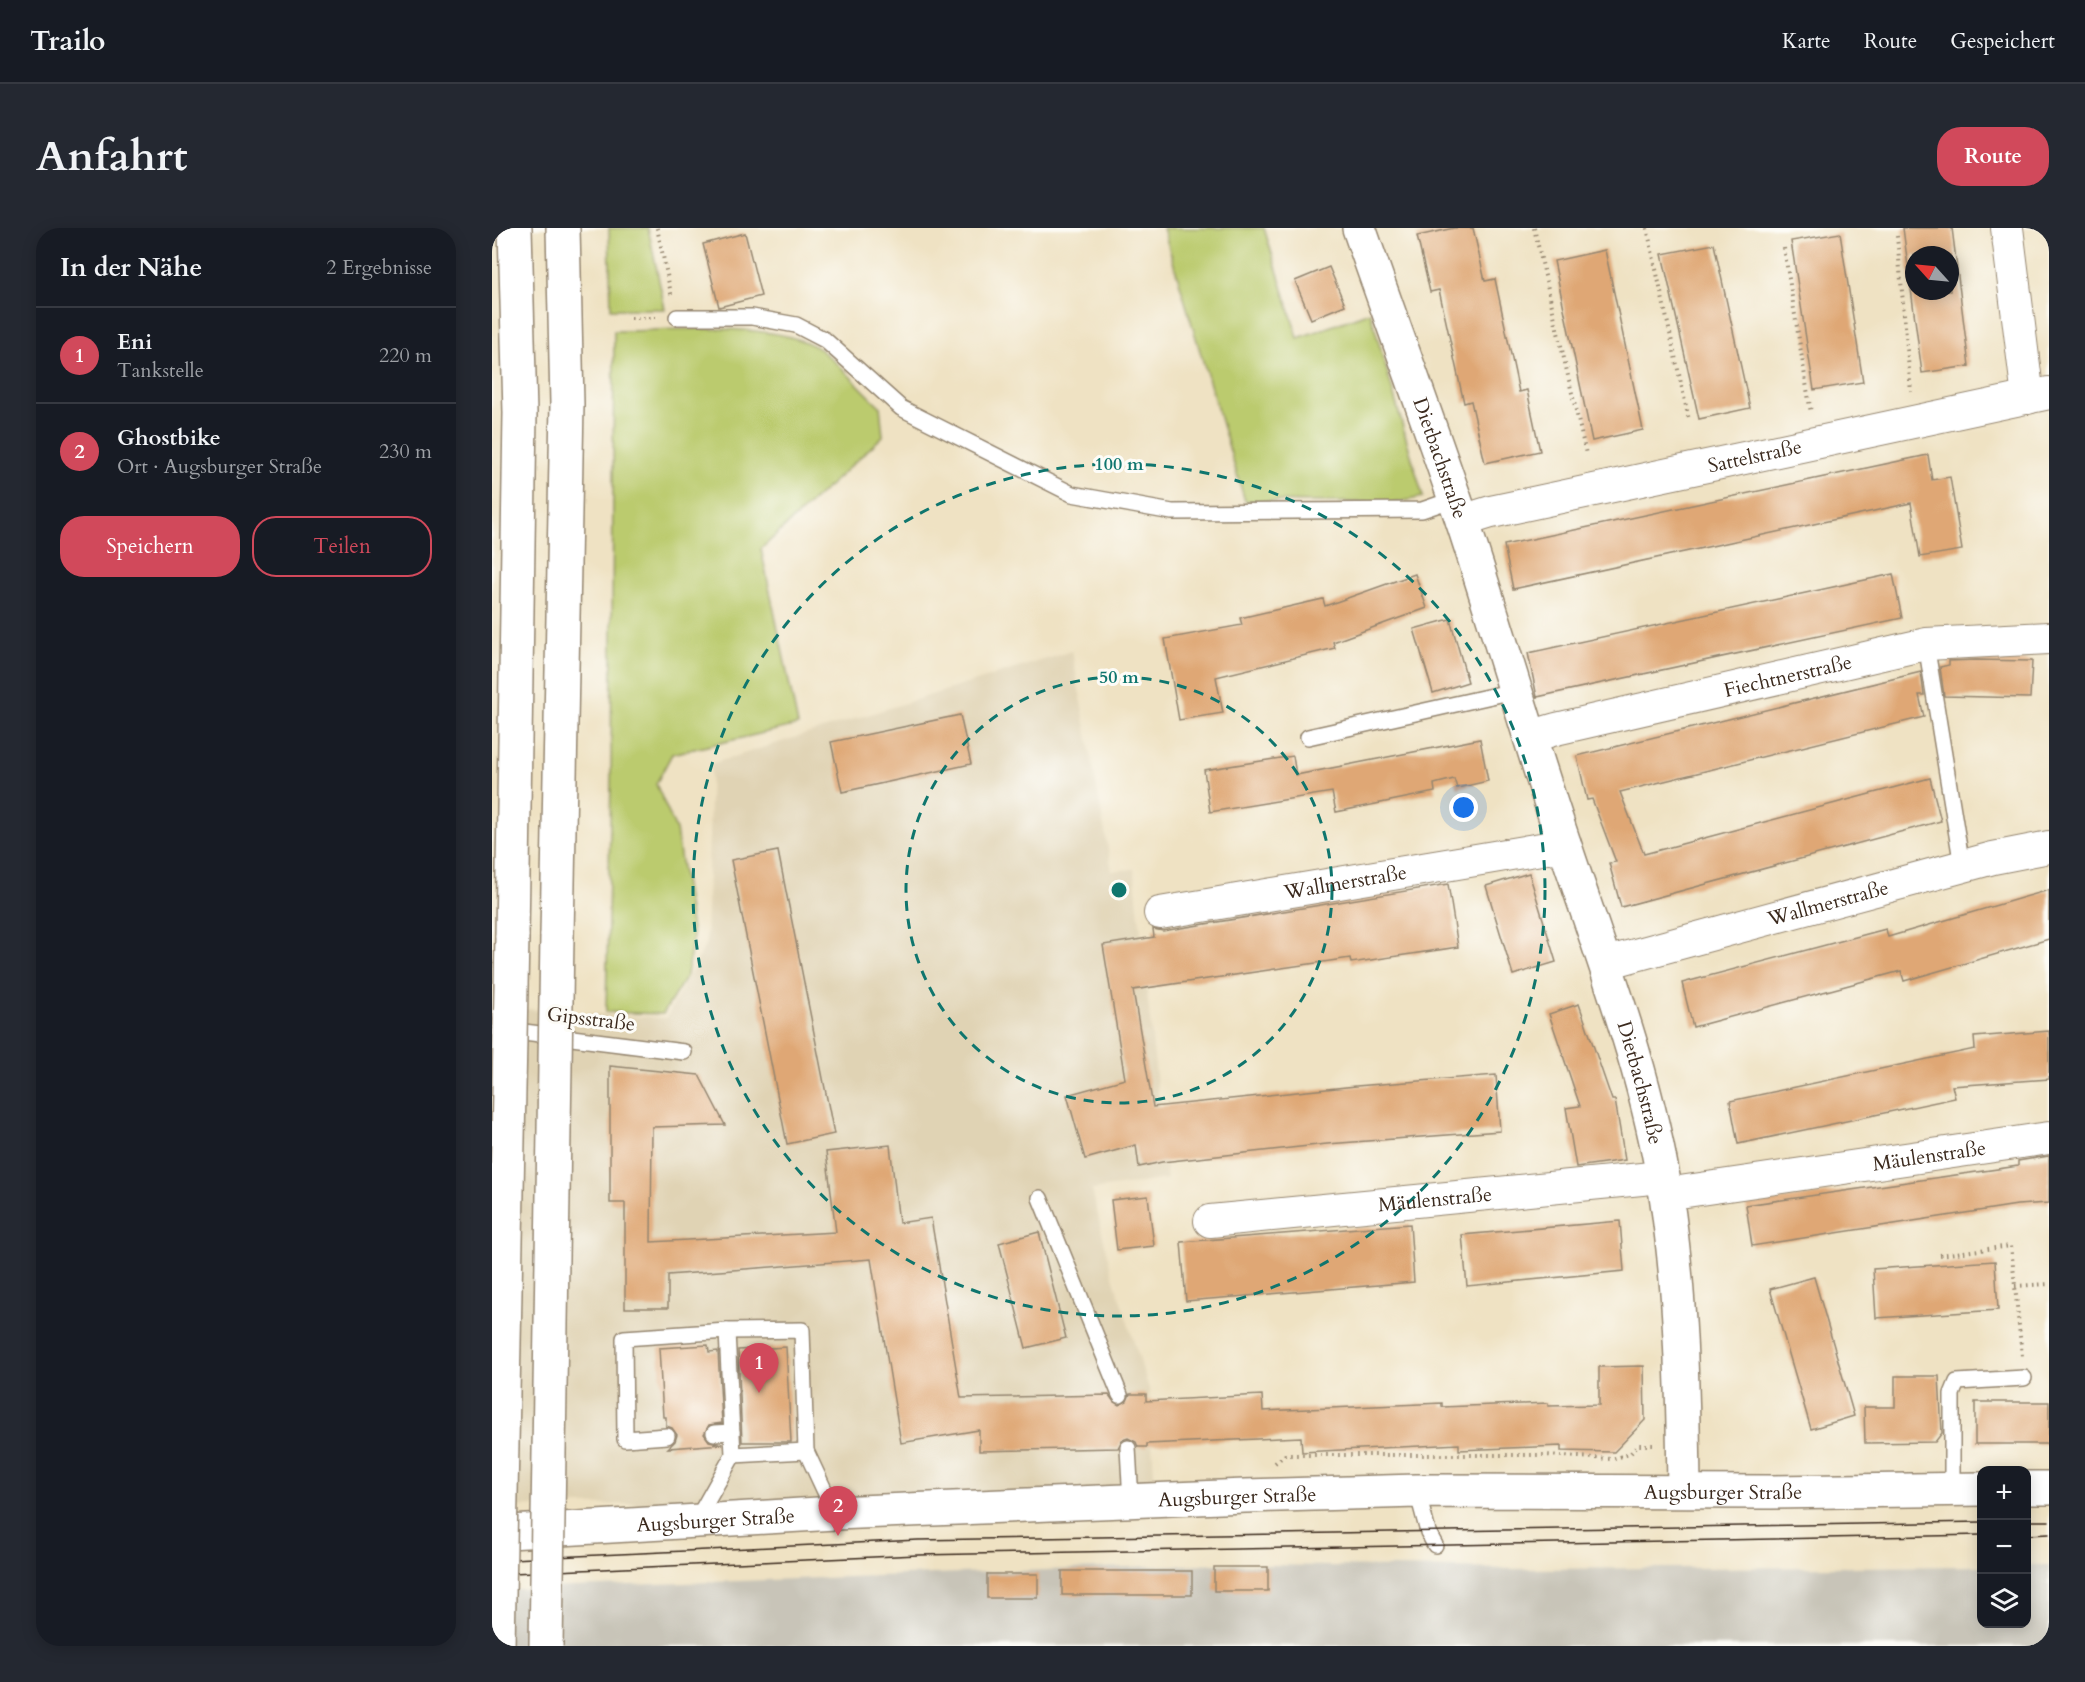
<!DOCTYPE html>
<html lang="de">
<meta charset="utf-8">
<style>
:root{--surface:#171b24;--page:#242831;--text:#f1f3f6;--muted:#9ea1a6;--line:#363941;--accent:#d1495b}
body{margin:0;font-family:Cardo,serif;background:var(--page);color:var(--text)}
.controls{position:absolute;right:18px;bottom:18px;display:grid;overflow:hidden;border-radius:12px;box-shadow:0 3px 15px #0003}
.controls button{width:54px;height:54px;display:grid;place-items:center;padding:0;border:0;border-bottom:2px solid var(--line);background:var(--surface);color:var(--text);font:30px sans-serif}
.compass{position:absolute;left:1413px;top:18px;width:54px;height:54px;border-radius:50%;background:var(--surface);box-shadow:0 3px 15px #0003;rotate:297deg}
.you{position:absolute;left:972px;top:580px;width:21px;height:21px;margin:-15px;border:4px solid #fff;border-radius:50%;background:#1a73e8;box-shadow:0 0 0 9px #1a73e833}
.badge{display:grid;place-items:center;width:39px;height:39px;border-radius:50%;background:var(--accent);color:#fff;font-size:20px;font-weight:700}
.pin{position:absolute;translate:-50% -50px;filter:drop-shadow(0 2px 3px #0008)}
.pin::after{content:'';position:absolute;top:32px;width:21px;height:18px;background:inherit;clip-path:polygon(0 0,100% 0,50% 100%)}
.list{margin:0;padding:0;list-style:none}
h2{display:flex;justify-content:space-between;align-items:center;height:78px;margin:0;padding:0 24px;font-size:26px}
h2 small{font-size:20px;font-weight:400;color:var(--muted)}
.list li{display:grid;grid-template-columns:39px 1fr auto;gap:18px;align-items:center;box-sizing:border-box;height:96px;padding:0 24px;border-top:2px solid var(--line)}
.list b{display:block;font-size:22px;white-space:nowrap}
.list p{margin:0;font-size:20px;white-space:nowrap;color:var(--muted)}
.list em{font-size:20px;font-style:normal;color:var(--muted)}
.actions{display:flex;gap:12px;padding:18px 24px}
.actions a{flex:1;padding:14px 0;border:2px solid var(--accent);border-radius:24px;text-align:center;font-size:21px;color:var(--accent)}
.actions .main{background:var(--accent);color:#fff}
.icon{flex:none;width:33px;height:33px;fill:none;stroke:currentColor;stroke-width:2;stroke-linecap:round;stroke-linejoin:round}
.map{position:relative;flex:none;width:1557px;height:1418px;overflow:hidden;border-radius:24px}
header{display:flex;align-items:center;gap:36px;box-sizing:border-box;height:84px;padding:0 30px;background:var(--surface);border-bottom:2px solid var(--line)}
header strong{font-size:28px}
nav{display:flex;gap:33px;margin-inline-start:auto;font-size:21px}
.intro{display:flex;align-items:center;justify-content:space-between;box-sizing:border-box;height:144px;padding:0 36px}
h1{margin:0;font-size:42px}
.button{padding:15px 27px;border-radius:24px;background:var(--accent);color:#fff;font-size:21px;font-weight:700}
main{display:flex;gap:36px;padding:0 36px}
aside{flex:1;background:var(--surface);border-radius:24px;box-shadow:0 3px 15px #0003}
.map>svg:first-child{display:block}
.built{fill:#e0d3b4}
.industrial{fill:#c8c4b8}
.green{fill:#bbcb6e;stroke:#7b7a46;stroke-width:1.5}
.building{fill:#dfa775;fill-rule:evenodd}
.lines{fill:none;stroke-linecap:round;stroke-linejoin:round}
.lane-casing{stroke:#958670;stroke-width:18}
.street-casing{stroke:#958670;stroke-width:34}
.secondary-casing{stroke:#958670;stroke-width:36}
.highway-casing{stroke:#958670;stroke-width:36}
.path{stroke:#958670;stroke-width:4;stroke-dasharray:1.5 4.5;stroke-linecap:butt}
.lane{stroke:#fff;stroke-width:15}
.street{stroke:#fff;stroke-width:32}
.secondary{stroke:#fff;stroke-width:33}
.highway{stroke:#fff;stroke-width:33}
.tram{stroke:#3b2a1e;stroke-width:1.5}
.highway-bridge-casing{stroke:#958670;stroke-width:36;stroke-linecap:butt}
.highway-bridge{stroke:#fff;stroke-width:33}
.ring{fill:none;stroke:#0f766e;stroke-width:3;stroke-dasharray:10 8}
.labels{text-anchor:middle;dominant-baseline:central;stroke-width:6;stroke-linejoin:round;paint-order:stroke}
.street-label{font-size:20px;fill:#3b2a1e;stroke:#fdfcf7}
.centre{fill:#0f766e;stroke:#fdfcf7;stroke-width:3}
.ring-label{font-size:18px;text-anchor:middle;font-weight:bold;fill:#0f766e;stroke:#fdfcf7;stroke-width:6;stroke-linejoin:round;paint-order:stroke}
</style>
<header>
<strong>Trailo</strong>
<nav><a>Karte</a><a>Route</a><a>Gespeichert</a></nav>
</header>
<div class="intro"><h1>Anfahrt</h1><a class="button">Route</a></div>
<main>
<aside>
<h2>In der Nähe<small>2 Ergebnisse</small></h2>
<ul class="list">
<li><span class="badge">1</span><div><b>Eni</b><p>Tankstelle</p></div><em>220 m</em></li>
<li><span class="badge">2</span><div><b>Ghostbike</b><p>Ort · Augsburger Straße</p></div><em>230 m</em></li>
</ul>
<div class="actions"><a class="main">Speichern</a><a>Teilen</a></div>
</aside>
<div class="map">
<svg width="1557" height="1418" viewBox="0 0 1557 1418">
<rect width="100%" height="100%" fill="#fdfcf7"/>
<filter id="ink" filterUnits="userSpaceOnUse"><feTurbulence type="fractalNoise" baseFrequency=".0167" numOctaves="2"/><feDisplacementMap in="SourceGraphic" scale="12" xChannelSelector="R" yChannelSelector="G"/><feConvolveMatrix kernelMatrix="1 2 1 2 8 2 1 2 1" color-interpolation-filters="sRGB"/></filter>
<filter id="wash" filterUnits="userSpaceOnUse"><feTurbulence type="fractalNoise" baseFrequency=".008" numOctaves="4" result="noise"/><feDisplacementMap in="SourceGraphic" scale="24" xChannelSelector="R" yChannelSelector="G"/><feGaussianBlur stdDeviation="1.35" result="paint"/><feColorMatrix in="noise" values="0 0 0 0 0 0 0 0 0 0 0 0 0 0 0 0 0 1.4 0 .05"/><feComposite in="paint" operator="in"/></filter>
<g filter="url(#wash)">
<rect width="100%" height="100%" fill="#efe2c3"/>
<path class="built" d="M 580,423 L 620,643 L 642,641 L 675,951 L 600,962 L 619,1042 L 657,1161 L 663,1265 L 0,1279 L 0,779 L 174,790 L 214,716 L 219,536 Z"/>
<path class="industrial" d="M 719,1336 L 1021,1341 L 1489,1338 L 1490,1396 L 1534,1396 L 1535,1337 L 1557,1337 L 1557,1418 L 0,1418 L 0,1362 Z"/>
<g class="green">
<path d="M 117,0 L 156,0 L 173,81 L 119,81 Z"/>
<path d="M 671,0 L 772,0 L 806,110 L 878,84 L 931,269 L 903,275 L 753,273 Z"/>
<path d="M 122,103 C 174,103 284,92 327,121 C 349,136 368,160 388,178 L 391,208 L 269,321 L 306,497 L 180,526 L 164,556 L 184,602 L 201,708 L 195,747 L 171,786 L 114,784 L 119,552 Z"/>
</g>
<g id="blocks">
<g class="building">
<path d="M 962,0 L 981,0 L 993,53 L 1003,51 L 1027,164 L 1035,162 L 1048,223 L 993,235 L 979,173 L 972,175 L 947,62 L 938,64 L 925,8 Z"/>
<path d="M 1411,0 L 1460,0 L 1477,138 L 1430,145 ZM 1422,27 L 1458,27 L 1458,63 L 1422,63 Z"/>
<path d="M 253,5 L 269,68 L 227,79 L 211,16 Z"/>
<path d="M 1348,5 L 1371,154 L 1322,162 L 1299,13 Z"/>
<path d="M 1222,16 L 1258,180 L 1207,191 L 1170,26 Z"/>
<path d="M 1113,22 L 1151,202 L 1100,213 L 1062,33 Z"/>
<path d="M 837,39 L 853,77 L 819,91 L 803,53 Z"/>
<path d="M 1436,227 L 1440,252 L 1458,249 L 1470,322 L 1428,329 L 1419,275 L 1021,361 L 1012,317 Z"/>
<path d="M 923,346 L 935,380 L 841,414 L 843,420 L 724,449 L 731,485 L 687,492 L 673,411 L 750,397 L 748,390 L 831,371 L 833,378 Z"/>
<path d="M 1401,346 L 1410,390 L 1045,469 L 1036,425 Z"/>
<path d="M 958,391 L 976,454 L 941,465 L 922,401 Z"/>
<path d="M 1484,432 L 1540,433 L 1538,470 L 1452,468 L 1448,439 L 1457,437 L 1457,433 Z"/>
<path d="M 1429,444 L 1432,467 L 1427,467 L 1432,489 L 1128,564 L 1152,626 L 1438,550 L 1449,593 L 1129,679 L 1117,635 L 1124,634 L 1100,571 L 1095,572 L 1085,528 Z"/>
<path d="M 468,487 L 479,536 L 350,564 L 339,514 Z"/>
<path d="M 988,511 L 996,553 L 965,560 L 962,551 L 942,556 L 943,564 L 844,584 L 840,564 L 718,584 L 712,542 L 801,528 L 804,547 Z"/>
<path d="M 286,623 L 342,906 L 295,916 L 239,632 Z"/>
<path d="M 1037,645 L 1064,734 L 1021,747 L 994,658 Z"/>
<path d="M 956,656 L 966,719 L 859,735 L 858,730 L 641,762 L 661,879 L 864,858 L 1004,847 L 1008,903 L 835,916 L 670,934 L 647,939 L 644,917 L 593,931 L 575,867 L 633,851 L 611,717 L 662,709 L 661,701 L 671,703 Z"/>
<path d="M 1557,662 L 1557,711 L 1412,753 L 1409,743 L 1201,799 L 1190,755 L 1394,701 L 1396,709 Z"/>
<path d="M 1087,776 L 1120,872 L 1123,872 L 1133,932 L 1084,939 L 1074,880 L 1088,878 L 1057,786 Z"/>
<path d="M 1557,803 L 1557,851 L 1460,858 L 1463,870 L 1246,916 L 1238,873 L 1483,821 L 1482,809 Z"/>
<path d="M 118,838 L 207,847 L 233,897 L 160,899 L 159,1014 L 344,1004 L 334,924 L 398,917 L 407,995 L 439,990 L 469,1170 L 617,1167 L 622,1174 L 627,1177 L 635,1173 L 638,1166 L 654,1166 L 654,1173 L 770,1167 L 771,1183 L 950,1175 L 950,1179 L 1056,1175 L 1056,1178 L 1107,1177 L 1107,1139 L 1152,1138 L 1153,1192 L 1122,1224 L 1069,1223 L 1069,1218 L 967,1222 L 967,1216 L 810,1224 L 809,1209 L 655,1216 L 655,1219 L 646,1219 L 644,1214 L 636,1210 L 630,1212 L 626,1220 L 487,1223 L 487,1202 L 409,1215 L 379,1031 L 176,1047 L 176,1080 L 133,1080 L 133,975 L 118,975 Z"/>
<path d="M 1557,928 L 1557,975 L 1525,977 L 1260,1018 L 1254,977 L 1526,938 L 1526,933 Z"/>
<path d="M 656,968 L 662,1018 L 625,1022 L 619,972 Z"/>
<path d="M 1128,993 L 1132,1043 L 975,1058 L 970,1007 Z"/>
<path d="M 918,996 L 922,1054 L 694,1073 L 689,1014 Z"/>
<path d="M 547,1004 L 574,1110 L 534,1120 L 507,1015 Z"/>
<path d="M 1503,1033 L 1506,1082 L 1384,1090 L 1381,1041 Z"/>
<path d="M 1322,1049 L 1362,1188 L 1319,1201 L 1278,1061 Z"/>
<path d="M 216,1117 L 217,1124 L 226,1123 L 230,1195 L 217,1197 L 212,1206 L 217,1213 L 231,1216 L 176,1220 L 183,1213 L 185,1207 L 180,1200 L 174,1198 L 174,1189 L 171,1189 L 167,1120 Z"/>
<path d="M 294,1119 L 299,1214 L 250,1214 L 246,1122 Z"/>
<path d="M 1403,1148 L 1447,1148 L 1450,1205 L 1443,1214 L 1373,1215 L 1372,1179 L 1403,1179 Z"/>
<rect x="1483" y="1174" width="74" height="42"/>
<rect x="722" y="1339" width="54" height="24"/>
<rect x="570" y="1343" width="130" height="24"/>
<rect x="495" y="1346" width="51" height="24"/>
</g>
</g>
</g>
<g filter="url(#ink)">
<use href="#blocks" fill-opacity="0" stroke="#958670" stroke-width="1.5"/>
<g class="lines">
<defs>
<g id="lane">
<path d="M 185,89 L 260,89 L 304,97 L 333,112 L 409,180 L 580,266 L 680,284 L 930,282 L 962,271"/>
<path d="M 1434,416 L 1470,638"/>
<path d="M 816,509 L 1022,463"/>
<path d="M 0,800 L 192,824"/>
<path d="M 548,970 L 628,1167"/>
<path d="M 222,1205 L 240,1204"/>
<path d="M 175,1208 L 133,1211 L 132,1110 L 235,1103 L 310,1102 L 314,1223 L 343,1285"/>
<path d="M 636,1220 L 639,1273"/>
<path d="M 241,1227 L 314,1223"/>
<path d="M 1460,1262 L 1460,1166 L 1465,1154 L 1532,1150"/>
<path d="M 925,1263 L 936,1304 L 943,1317"/>
<path d="M 204,1293 L 241,1227 L 235,1103"/>
</g>
<g id="street">
<path d="M 1515,0 L 1536,170"/>
<path id="s1" d="M 970,293 L 999,284 L 1557,165"/>
<path id="s2" d="M 1037,509 L 1064,501 L 1434,416 L 1557,410"/>
<path id="s3" d="M 668,685 L 1073,617"/>
<path id="s4" d="M 1114,735 L 1501,630 L 1557,619"/>
<path id="s5" d="M 1174,966 L 1557,910"/>
<path id="s6" d="M 718,993 L 1170,949"/>
</g>
<g id="secondary">
<path id="s7" d="M 867,0 C 901,98 937,194 970,292 C 1003,392 1032,494 1065,594 C 1105,717 1154,838 1174,967 C 1189,1064 1191,1165 1192,1263"/>
<path d="M 1534,1260 L 1557,1260"/>
<path id="s8" d="M 0,1305 L 343,1285 L 753,1268 L 925,1263 L 1280,1264 L 1490,1261"/>
</g>
<g id="highway">
<path d="M 65,708 L 75,176 L 71,0"/>
<path d="M 20,709 L 28,185 L 23,0"/>
</g>
</defs>
<use href="#lane" class="lane-casing"/>
<use href="#street" class="street-casing"/>
<use href="#secondary" class="secondary-casing"/>
<use href="#highway" class="highway-casing"/>
<g class="path">
<path d="M 165,0 L 180,70"/>
<path d="M 1042,0 L 1094,226"/>
<path d="M 1155,0 L 1197,192"/>
<path d="M 1405,8 L 1419,164"/>
<path d="M 1292,20 L 1319,185"/>
<path d="M 139,90 L 164,90"/>
<path d="M 1448,1027 L 1519,1018 L 1530,1128"/>
<path d="M 1523,1058 L 1557,1056"/>
<path d="M 783,1235 L 793,1227 L 1054,1227 L 1119,1231 L 1138,1226 L 1146,1217 L 1161,1217"/>
</g>
<use href="#lane" class="lane"/>
<use href="#street" class="street"/>
<use href="#secondary" class="secondary"/>
<use href="#highway" class="highway"/>
<g class="tram">
<path d="M 1534,1293 L 1557,1293"/>
<path d="M 1534,1307 L 1557,1306"/>
<path d="M 0,1332 L 426,1312 L 1490,1294"/>
<path d="M 0,1346 L 426,1327 L 1490,1307"/>
</g>
<defs>
<g id="highway-bridge">
<path d="M 6,1418 L 20,709"/>
<path d="M 54,1418 L 65,708"/>
</g>
</defs>
<use href="#highway-bridge" class="highway-bridge-casing"/>
<use href="#highway-bridge" class="highway-bridge"/>
</g>
</g>
<g class="ring">
<circle cx="627" cy="662" r="213"/>
<circle cx="627" cy="662" r="426"/>
</g>
<g class="labels">
<g class="street-label">
<text stroke="none"><textPath href="#s1" startOffset="300">Sattelstraße</textPath></text>
<text stroke="none"><textPath href="#s7" startOffset="244">Dietbachstraße</textPath></text>
<text stroke="none"><textPath href="#s2" startOffset="266">Fiechtnerstraße</textPath></text>
<text stroke="none"><textPath href="#s3" startOffset="188">Wallmerstraße</textPath></text>
<text stroke="none"><textPath href="#s4" startOffset="230">Wallmerstraße</textPath></text>
<text transform="translate(99 791) rotate(7)">Gipsstraße</text>
<text stroke="none"><textPath href="#s7" startOffset="900">Dietbachstraße</textPath></text>
<text stroke="none"><textPath href="#s5" startOffset="266">Mäulenstraße</textPath></text>
<text stroke="none"><textPath href="#s6" startOffset="226">Mäulenstraße</textPath></text>
<text stroke="none"><textPath href="#s8" startOffset="1232">Augsburger Straße</textPath></text>
<text stroke="none"><textPath href="#s8" startOffset="746">Augsburger Straße</textPath></text>
<text stroke="none"><textPath href="#s8" startOffset="224">Augsburger Straße</textPath></text>
</g>
</g>
<circle cx="627" cy="662" r="9" class="centre"/>
<g class="ring-label">
<text x="627" y="242">100 m</text>
<text x="627" y="455">50 m</text>
</g>
</svg>
<div class="controls">
<button>+</button>
<button>−</button>
<button><svg class="icon" aria-label="layers" viewBox="0 0 24 24"><path d="M12 4l9 5-9 5-9-5zM3 14l9 5 9-5"/></svg></button>
</div>
<svg class="compass" viewBox="-18 -18 36 36"><path d="M0-13l5 13h-10z" fill="#e53935"/><path d="M0 13l5-13h-10z" fill="#9ea1a6"/></svg>
<div class="you"></div>
<div class="pin badge" style="left:267px;top:1165px">1</div>
<div class="pin badge" style="left:346px;top:1308px">2</div>
</div>
</main>
